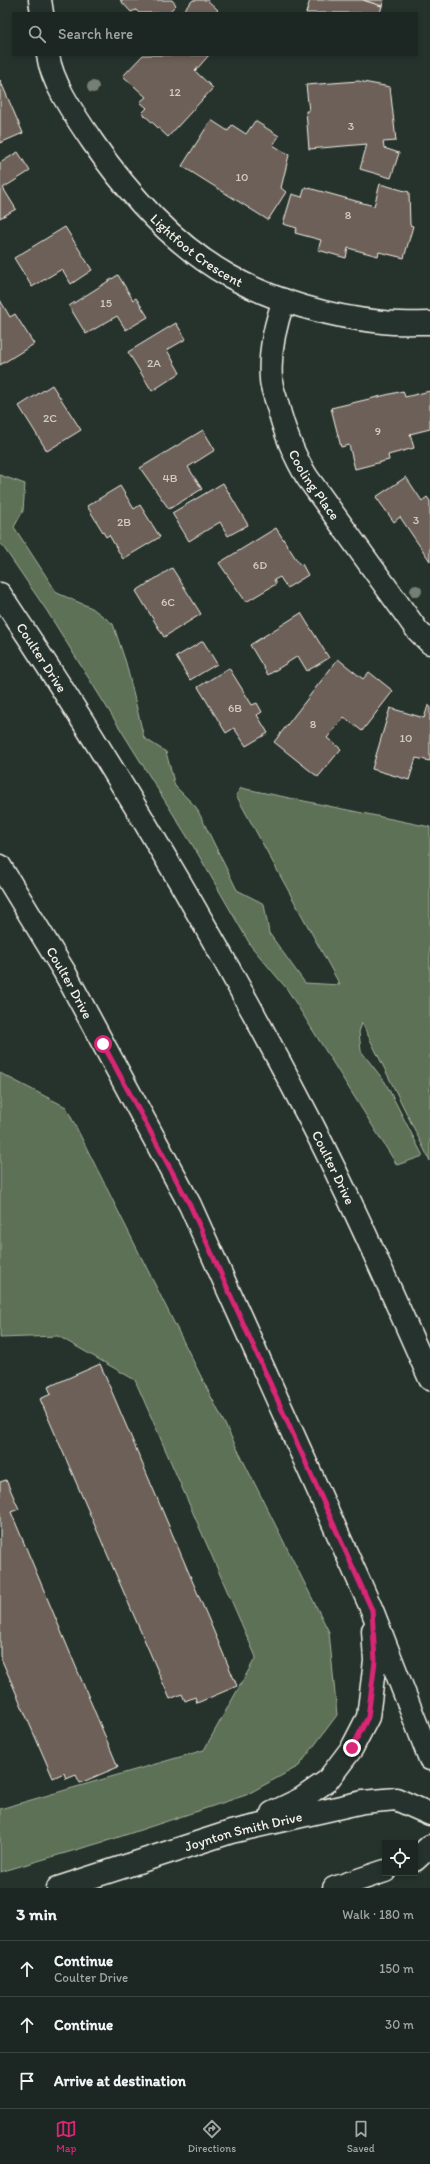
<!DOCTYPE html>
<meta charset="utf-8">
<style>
:root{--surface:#1c2622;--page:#252e2a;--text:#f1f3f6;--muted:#a0a5a5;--line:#3a4340;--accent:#db2777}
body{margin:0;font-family:Itim,sans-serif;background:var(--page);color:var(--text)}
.controls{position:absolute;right:12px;bottom:12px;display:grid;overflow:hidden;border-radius:0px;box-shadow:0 2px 6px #0003}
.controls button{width:36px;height:36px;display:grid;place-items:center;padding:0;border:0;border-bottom:1px solid var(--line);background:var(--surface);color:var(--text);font:20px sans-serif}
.stop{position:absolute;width:12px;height:12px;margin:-9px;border:3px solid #db2777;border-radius:50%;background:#fff}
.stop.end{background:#db2777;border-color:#fff;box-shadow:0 1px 4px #0008}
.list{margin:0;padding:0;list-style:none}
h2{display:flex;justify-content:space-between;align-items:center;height:52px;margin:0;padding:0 16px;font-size:17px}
h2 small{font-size:13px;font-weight:400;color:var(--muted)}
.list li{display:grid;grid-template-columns:26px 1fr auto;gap:12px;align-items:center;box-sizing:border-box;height:56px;padding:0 16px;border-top:1px solid var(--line)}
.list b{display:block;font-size:15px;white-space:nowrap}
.list p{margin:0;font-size:13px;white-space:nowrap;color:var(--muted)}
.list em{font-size:13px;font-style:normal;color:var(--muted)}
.icon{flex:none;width:22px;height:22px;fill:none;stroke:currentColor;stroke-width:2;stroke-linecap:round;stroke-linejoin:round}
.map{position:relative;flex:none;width:430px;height:1888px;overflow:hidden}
.search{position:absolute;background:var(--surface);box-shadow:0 2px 6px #0003;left:12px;right:12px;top:12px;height:44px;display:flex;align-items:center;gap:10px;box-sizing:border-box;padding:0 14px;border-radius:0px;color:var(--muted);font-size:15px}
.sheet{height:220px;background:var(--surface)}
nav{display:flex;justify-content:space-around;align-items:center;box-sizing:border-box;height:56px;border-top:1px solid var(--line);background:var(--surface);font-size:11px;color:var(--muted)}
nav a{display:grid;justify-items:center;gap:2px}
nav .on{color:var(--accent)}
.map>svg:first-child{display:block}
.green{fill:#5b7155;stroke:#a8b19e}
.building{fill:#6d6158;stroke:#f4f1e8}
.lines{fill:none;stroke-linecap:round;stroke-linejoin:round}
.minor-casing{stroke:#f4f1e8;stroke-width:25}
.major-casing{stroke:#f4f1e8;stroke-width:25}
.minor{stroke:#26332d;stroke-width:22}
.major{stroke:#26332d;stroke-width:22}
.tree{fill:#767f73}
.route{stroke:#db2777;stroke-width:5}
.labels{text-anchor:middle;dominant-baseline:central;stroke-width:4;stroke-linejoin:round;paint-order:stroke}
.number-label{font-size:12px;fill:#d2cdc4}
.street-label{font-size:14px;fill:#f4f1e8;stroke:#26332d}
</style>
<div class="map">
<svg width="430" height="1888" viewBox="0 0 430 1888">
<rect width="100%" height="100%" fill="#26332d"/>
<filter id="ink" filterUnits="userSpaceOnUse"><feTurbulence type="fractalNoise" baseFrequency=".025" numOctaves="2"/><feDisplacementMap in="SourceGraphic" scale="8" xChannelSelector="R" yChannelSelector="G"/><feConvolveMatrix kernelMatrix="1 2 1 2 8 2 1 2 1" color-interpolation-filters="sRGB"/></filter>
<g filter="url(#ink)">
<g class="green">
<path d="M 0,475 L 25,484 L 23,511 L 14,527 L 57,593 L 92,608 L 113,624 L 126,663 L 144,738 L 166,752 L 175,786 L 196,807 L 237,890 L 264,904 L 269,933 L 305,983 L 340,985 L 236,795 L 241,788 L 430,827 L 430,1161 L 362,1023 L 359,1032 L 361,1051 L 385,1082 L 423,1156 L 397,1165 L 287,989 L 251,946 L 198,854 L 47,611 L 0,542 Z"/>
<path d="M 0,1073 L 66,1107 L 329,1632 L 337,1715 L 299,1766 L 246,1795 L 110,1840 L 0,1872 L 0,1809 L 204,1750 L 256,1657 L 135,1380 L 58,1336 L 0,1338 Z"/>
</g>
<g class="building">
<path d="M 120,0 L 172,0 L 176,5 L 168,13 L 139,13 L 136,10 L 131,12 Z"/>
<path d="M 193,0 L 207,0 L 218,10 L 215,13 L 181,13 Z"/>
<path d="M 310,0 L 363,0 L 382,6 L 380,13 L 306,13 Z"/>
<path d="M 363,0 L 384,0 L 382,6 Z"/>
<path d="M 143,55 L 209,55 L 195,71 L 213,88 L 168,137 L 142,113 L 147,108 L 140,102 L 146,97 L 123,76 Z"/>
<path d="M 0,80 L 23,133 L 0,143 Z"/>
<path d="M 358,81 L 390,87 L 396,141 L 383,142 L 384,148 L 399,153 L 391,178 L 360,169 L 367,144 L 309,149 L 306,111 L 309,111 L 306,85 Z"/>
<path d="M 211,120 L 228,131 L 232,125 L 246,134 L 255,121 L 279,136 L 273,145 L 289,155 L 281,188 L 286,192 L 268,220 L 182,166 Z"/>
<path d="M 18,152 L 30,171 L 3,188 L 16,209 L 0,218 L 0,163 Z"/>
<path d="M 380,184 L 409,192 L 410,225 L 413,226 L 404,258 L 379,252 L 378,256 L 348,248 L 346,258 L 318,250 L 321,240 L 295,233 L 297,228 L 283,224 L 292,194 L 302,197 L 305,187 L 374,206 Z"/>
<path d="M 65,227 L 92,270 L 71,284 L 62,269 L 32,287 L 14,258 Z"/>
<path d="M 118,275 L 133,300 L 136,298 L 148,317 L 126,330 L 117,316 L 86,334 L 69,306 Z"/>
<path d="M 0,300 L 10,317 L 15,314 L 34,344 L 0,365 Z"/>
<path d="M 176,323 L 186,339 L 167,350 L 180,373 L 152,391 L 128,352 Z"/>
<path d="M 52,385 L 81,430 L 47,451 L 19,406 Z"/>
<path d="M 403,391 L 405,397 L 430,391 L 430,429 L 410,434 L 414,448 L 388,455 L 389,460 L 355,469 L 349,445 L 341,447 L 331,408 Z"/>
<path d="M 203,430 L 215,450 L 188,467 L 202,489 L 169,509 L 140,468 Z"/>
<path d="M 406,477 L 422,501 L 427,497 L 430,501 L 430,561 L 400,517 L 394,522 L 376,497 Z"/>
<path d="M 223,483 L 248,525 L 228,536 L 220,522 L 189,541 L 172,513 Z"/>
<path d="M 120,486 L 134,509 L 140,505 L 160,537 L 123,559 L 109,535 L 106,537 L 87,506 Z"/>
<path d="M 276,528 L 300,565 L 302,564 L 308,575 L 287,588 L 280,577 L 274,580 L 276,584 L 246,602 L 219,563 Z"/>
<path d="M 172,568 L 201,614 L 164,637 L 136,591 Z"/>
<path d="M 301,613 L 329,658 L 307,671 L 298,656 L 268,675 L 250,645 Z"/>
<path d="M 203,641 L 217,664 L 190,680 L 176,657 Z"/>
<path d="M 338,659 L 363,679 L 369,672 L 393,691 L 362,731 L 344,717 L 327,738 L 341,749 L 318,777 L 274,742 Z"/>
<path d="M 229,668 L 252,705 L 257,703 L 262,712 L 257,715 L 268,733 L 246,746 L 234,728 L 226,733 L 198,687 Z"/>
<path d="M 428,706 L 430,706 L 430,761 L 416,758 L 409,780 L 372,769 L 390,708 L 424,718 Z"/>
<path d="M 100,1364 L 237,1686 L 197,1703 L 195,1697 L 185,1701 L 182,1694 L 170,1699 L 40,1399 L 51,1394 L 48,1387 Z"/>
<path d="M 6,1480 L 19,1509 L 11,1512 L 118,1767 L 80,1783 L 76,1775 L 66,1779 L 64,1773 L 53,1778 L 0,1656 L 0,1482 Z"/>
</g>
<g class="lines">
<defs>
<g id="minor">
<path d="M 40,0 L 42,13"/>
<path id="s1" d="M 48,55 C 52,84 76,117 92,141 C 127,192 174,245 229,276 C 274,301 330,317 382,322 C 397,324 414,323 430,323"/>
<path id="s2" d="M 284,300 C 275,325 269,352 271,379 C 271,387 275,395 277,403 C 284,430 292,453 307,477 L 417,630 L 430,643"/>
</g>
<g id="major">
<path id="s3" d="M 0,594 C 113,762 216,938 309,1118 C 353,1203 391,1291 430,1379"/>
<path id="s4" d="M 0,866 L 64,971 L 190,1205 L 372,1610 L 430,1759"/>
<path d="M 272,1813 L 301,1799 L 327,1781 L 352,1748 L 368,1717 L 375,1661 L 373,1630"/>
<path d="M 415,1860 L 430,1846"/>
<path id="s5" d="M 58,1888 L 231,1832 L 363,1802 L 396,1799 L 430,1814"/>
<path d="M 334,1888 L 385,1871"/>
</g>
</defs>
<use href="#minor" class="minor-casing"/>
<use href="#major" class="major-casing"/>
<use href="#minor" class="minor"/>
<use href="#major" class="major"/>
</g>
<g class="tree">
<circle cx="93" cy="87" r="6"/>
<circle cx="416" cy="591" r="6"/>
</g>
</g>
<g class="lines" filter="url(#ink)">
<path class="route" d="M 103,1044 L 190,1205 L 372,1610 L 375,1661 L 368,1717 L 352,1748"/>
</g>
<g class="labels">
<g class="number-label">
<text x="175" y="92">12</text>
<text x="351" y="126">3</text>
<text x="242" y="177">10</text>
<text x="348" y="215">8</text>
<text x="106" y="303">15</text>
<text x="154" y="363">2A</text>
<text x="50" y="418">2C</text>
<text x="378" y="431">9</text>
<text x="170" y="478">4B</text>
<text x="416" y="520">3</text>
<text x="124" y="522">2B</text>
<text x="260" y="565">6D</text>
<text x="168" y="602">6C</text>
<text x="235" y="708">6B</text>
<text x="313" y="724">8</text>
<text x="406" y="738">10</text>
</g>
<g class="street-label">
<text stroke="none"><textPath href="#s1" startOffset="250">Lightfoot Crescent</textPath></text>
<text stroke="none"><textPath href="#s2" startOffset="196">Cooling Place</textPath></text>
<text stroke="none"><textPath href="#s3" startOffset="76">Coulter Drive</textPath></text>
<text stroke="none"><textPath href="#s4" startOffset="136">Coulter Drive</textPath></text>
<text stroke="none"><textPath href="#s3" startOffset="664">Coulter Drive</textPath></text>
<text stroke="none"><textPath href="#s5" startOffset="194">Joynton Smith Drive</textPath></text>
</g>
</g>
</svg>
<div class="controls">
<button><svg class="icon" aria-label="locate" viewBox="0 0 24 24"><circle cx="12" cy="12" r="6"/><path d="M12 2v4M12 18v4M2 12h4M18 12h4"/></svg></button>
</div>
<div class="stop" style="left:103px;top:1044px"></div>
<div class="stop end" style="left:352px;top:1748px"></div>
<div class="search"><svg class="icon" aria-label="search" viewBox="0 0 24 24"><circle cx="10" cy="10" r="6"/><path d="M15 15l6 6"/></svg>Search here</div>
</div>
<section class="sheet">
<h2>3 min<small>Walk · 180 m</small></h2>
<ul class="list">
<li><svg class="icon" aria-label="ahead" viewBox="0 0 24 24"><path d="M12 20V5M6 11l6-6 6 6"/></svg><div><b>Continue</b><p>Coulter Drive</p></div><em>150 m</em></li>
<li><svg class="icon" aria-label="ahead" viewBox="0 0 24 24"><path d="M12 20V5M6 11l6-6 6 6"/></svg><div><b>Continue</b></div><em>30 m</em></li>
<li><svg class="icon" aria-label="arrive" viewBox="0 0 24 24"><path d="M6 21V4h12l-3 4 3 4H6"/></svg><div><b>Arrive at destination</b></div></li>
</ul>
</section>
<nav>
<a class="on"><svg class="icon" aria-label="map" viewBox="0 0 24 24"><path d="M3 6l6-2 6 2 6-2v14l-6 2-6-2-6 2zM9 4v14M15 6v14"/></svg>Map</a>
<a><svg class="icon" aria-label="directions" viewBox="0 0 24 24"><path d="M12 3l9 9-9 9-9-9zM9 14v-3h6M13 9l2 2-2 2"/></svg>Directions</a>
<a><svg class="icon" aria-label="saved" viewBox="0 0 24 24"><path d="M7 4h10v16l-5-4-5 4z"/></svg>Saved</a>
</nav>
